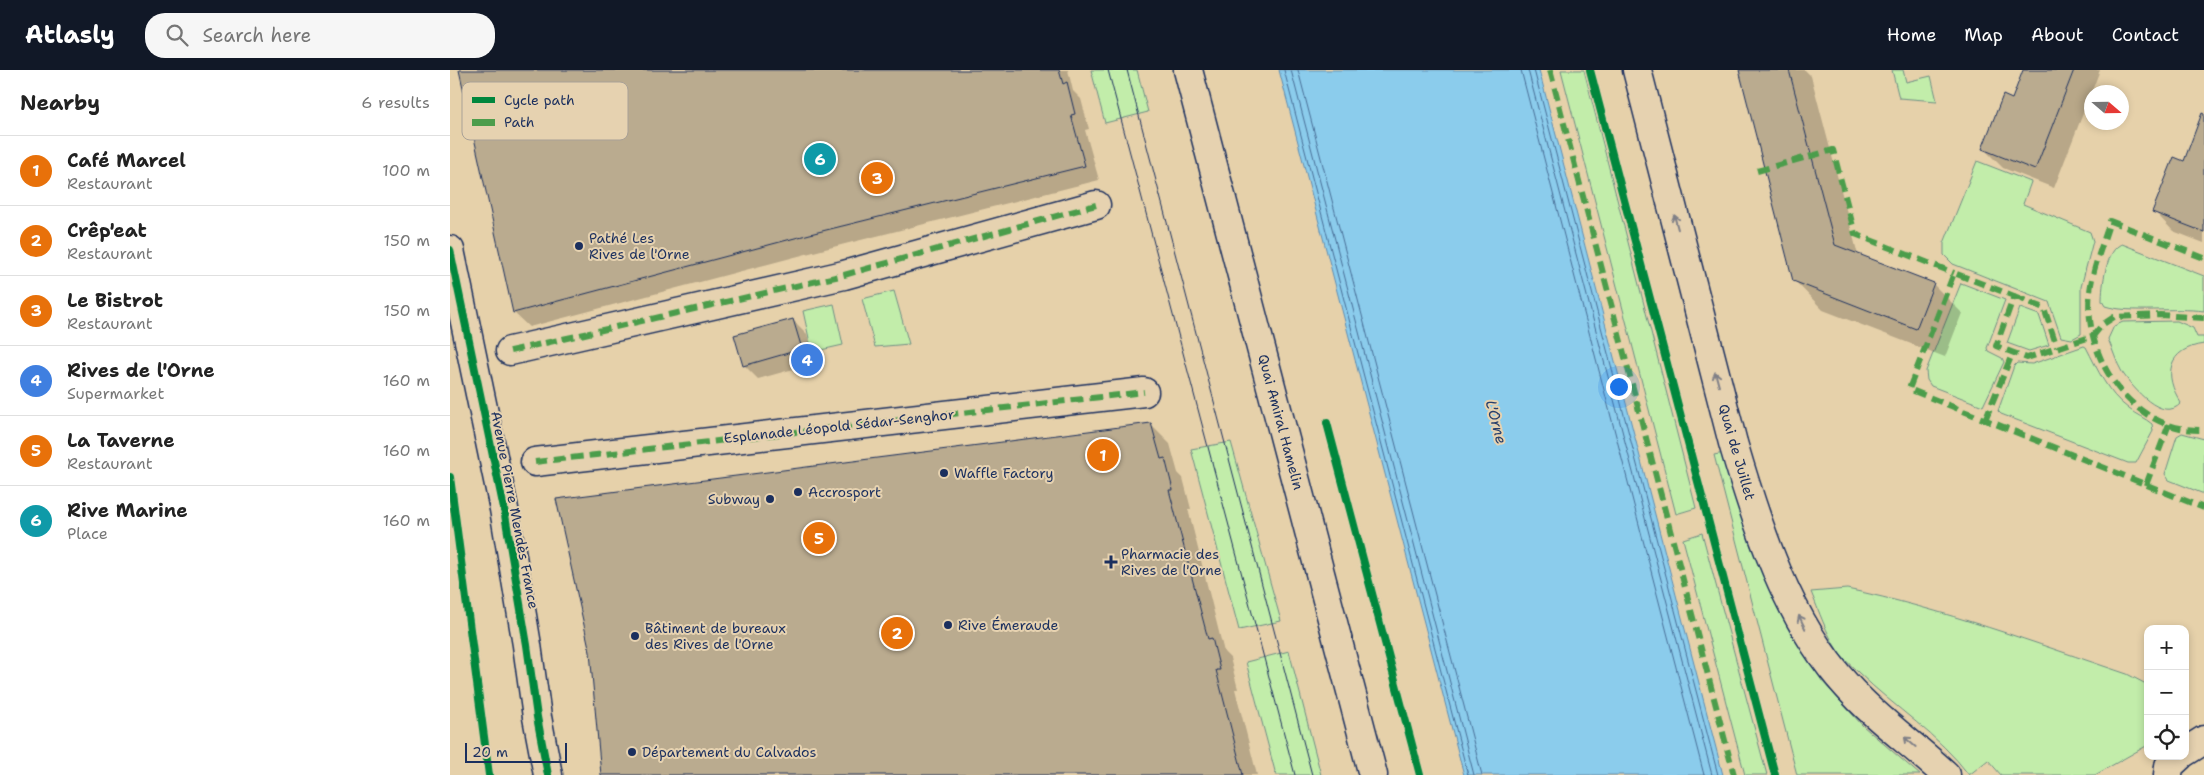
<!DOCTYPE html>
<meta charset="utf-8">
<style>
:root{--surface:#fff;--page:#f6f6f6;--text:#222;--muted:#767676;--line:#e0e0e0;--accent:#111827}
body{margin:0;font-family:"Shantell Sans",sans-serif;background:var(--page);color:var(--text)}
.controls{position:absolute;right:15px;bottom:15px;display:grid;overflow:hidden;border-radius:10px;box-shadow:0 2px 8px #0003}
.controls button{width:45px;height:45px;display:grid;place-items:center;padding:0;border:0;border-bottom:1px solid var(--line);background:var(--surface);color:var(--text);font:25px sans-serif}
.compass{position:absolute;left:1634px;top:15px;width:45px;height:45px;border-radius:50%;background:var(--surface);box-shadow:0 2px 8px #0003;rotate:110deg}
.scale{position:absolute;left:15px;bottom:12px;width:102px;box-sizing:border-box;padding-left:5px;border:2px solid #1b2f5e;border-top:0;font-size:14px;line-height:18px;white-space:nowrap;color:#1b2f5e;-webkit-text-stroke:4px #e6d2b0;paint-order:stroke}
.you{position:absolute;left:1168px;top:316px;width:18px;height:18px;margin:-12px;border:4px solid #fff;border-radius:50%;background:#1a73e8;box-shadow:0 0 0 8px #1a73e833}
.badge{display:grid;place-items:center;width:32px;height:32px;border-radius:50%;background:var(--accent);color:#fff;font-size:16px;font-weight:700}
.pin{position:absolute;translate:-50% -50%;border:2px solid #fff;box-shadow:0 1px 5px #0006}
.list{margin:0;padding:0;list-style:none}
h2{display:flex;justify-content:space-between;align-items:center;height:65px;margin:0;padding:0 20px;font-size:21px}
h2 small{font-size:16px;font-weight:400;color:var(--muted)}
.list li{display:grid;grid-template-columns:32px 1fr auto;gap:15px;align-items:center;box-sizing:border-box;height:70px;padding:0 20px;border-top:1px solid var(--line)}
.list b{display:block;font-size:19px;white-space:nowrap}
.list p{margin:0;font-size:16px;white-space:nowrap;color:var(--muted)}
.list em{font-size:16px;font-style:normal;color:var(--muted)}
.icon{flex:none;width:28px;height:28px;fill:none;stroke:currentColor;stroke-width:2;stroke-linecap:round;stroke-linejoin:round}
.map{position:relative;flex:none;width:1754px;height:705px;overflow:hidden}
header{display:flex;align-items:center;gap:30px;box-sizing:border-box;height:70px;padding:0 25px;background:var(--accent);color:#fff}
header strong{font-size:24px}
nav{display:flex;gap:28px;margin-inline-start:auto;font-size:18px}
.search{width:350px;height:45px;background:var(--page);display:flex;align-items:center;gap:12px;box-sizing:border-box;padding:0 18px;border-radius:20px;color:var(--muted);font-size:19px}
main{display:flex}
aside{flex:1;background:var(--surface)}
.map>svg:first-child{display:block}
.green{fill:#c2edaa;stroke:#6e8e84}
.water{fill:#8bccec;stroke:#5e8db3}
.shadow{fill:#0003}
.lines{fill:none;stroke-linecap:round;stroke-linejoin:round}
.shore{stroke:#486e97;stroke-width:1}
.building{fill:#baab8f;stroke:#1b2f5e}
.minor-casing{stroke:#1b2f5e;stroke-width:31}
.major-casing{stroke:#1b2f5e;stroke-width:31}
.minor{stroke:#e6d2b0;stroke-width:28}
.major{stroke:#e6d2b0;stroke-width:28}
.tram{stroke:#1b2f5e;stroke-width:1}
.quiet{stroke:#4c9d4c;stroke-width:6;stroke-dasharray:12 6;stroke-linecap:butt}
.cycleway-casing{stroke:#e6d2b0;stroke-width:11}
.cycleway{stroke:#00873e;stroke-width:8}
.oneway{stroke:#808087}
.poi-dot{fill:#1b2f5e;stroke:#e6d2b0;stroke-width:2}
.labels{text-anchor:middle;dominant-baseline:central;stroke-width:4;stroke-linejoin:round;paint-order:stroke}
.poi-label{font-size:14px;fill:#1b2f5e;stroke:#e6d2b0;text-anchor:start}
.street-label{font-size:14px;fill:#1b2f5e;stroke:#e6d2b0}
.water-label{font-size:15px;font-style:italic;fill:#263f6c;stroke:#e6d2b0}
.key{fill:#e6d2b0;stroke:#a9a197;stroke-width:1}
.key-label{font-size:14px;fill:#1b2f5e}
</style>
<header>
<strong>Atlasly</strong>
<div class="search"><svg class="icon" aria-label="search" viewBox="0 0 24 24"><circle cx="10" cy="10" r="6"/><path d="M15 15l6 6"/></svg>Search here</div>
<nav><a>Home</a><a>Map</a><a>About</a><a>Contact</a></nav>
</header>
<main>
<aside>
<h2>Nearby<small>6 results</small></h2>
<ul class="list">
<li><span class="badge" style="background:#e8710a">1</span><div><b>Café Marcel</b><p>Restaurant</p></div><em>100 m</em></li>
<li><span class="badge" style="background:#e8710a">2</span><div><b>Crêp'eat</b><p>Restaurant</p></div><em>150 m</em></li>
<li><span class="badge" style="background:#e8710a">3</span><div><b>Le Bistrot</b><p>Restaurant</p></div><em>150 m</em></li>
<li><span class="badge" style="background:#3f7fe0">4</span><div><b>Rives de l'Orne</b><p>Supermarket</p></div><em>160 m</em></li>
<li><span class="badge" style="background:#e8710a">5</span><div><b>La Taverne</b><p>Restaurant</p></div><em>160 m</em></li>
<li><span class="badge" style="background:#0f9aa8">6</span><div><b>Rive Marine</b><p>Place</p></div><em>160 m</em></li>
</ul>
</aside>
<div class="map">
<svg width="1754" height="705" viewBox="0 0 1754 705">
<rect width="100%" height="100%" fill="#e6d1aa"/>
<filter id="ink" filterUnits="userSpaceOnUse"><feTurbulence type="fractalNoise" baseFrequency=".02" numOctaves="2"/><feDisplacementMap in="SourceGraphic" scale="10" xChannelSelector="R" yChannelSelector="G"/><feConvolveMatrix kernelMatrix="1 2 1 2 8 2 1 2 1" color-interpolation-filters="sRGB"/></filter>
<g filter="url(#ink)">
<g class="green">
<path d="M 641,0 L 687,0 L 698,42 L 655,53 Z"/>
<path d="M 1111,0 L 1134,0 L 1246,438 L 1226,444 Z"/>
<path d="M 1442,0 L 1453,0 L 1456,12 L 1481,6 L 1487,31 L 1449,28 Z"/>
<path d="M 1527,91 L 1581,112 L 1573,134 L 1640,162 L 1643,171 L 1631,217 L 1631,264 L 1622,269 L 1611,267 L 1599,232 L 1503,194 L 1494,185 L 1494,173 Z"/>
<path d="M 1672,174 L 1754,206 L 1754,241 C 1726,237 1680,244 1655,236 L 1652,231 C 1652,216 1656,179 1672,174 Z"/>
<path d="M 1511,213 L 1555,230 L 1537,278 L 1538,281 L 1552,288 L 1554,292 L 1533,336 L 1481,316 L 1477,310 L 1476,301 Z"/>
<path d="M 444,221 L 459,274 L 425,277 L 412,229 Z"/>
<path d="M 384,234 L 393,275 L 362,282 L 353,241 Z"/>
<path d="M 1570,238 L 1589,245 L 1599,275 L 1579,281 L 1557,273 Z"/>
<path d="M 1727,251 L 1743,258 L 1747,267 L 1754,267 L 1754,274 C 1717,279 1713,305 1731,333 C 1713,354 1682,317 1672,302 C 1666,292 1663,280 1658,269 L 1664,256 L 1673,252 Z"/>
<path d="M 1634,276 L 1636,277 C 1648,300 1657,323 1679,339 C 1686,345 1695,348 1702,354 L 1703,361 L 1686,393 L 1678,393 L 1551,344 L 1548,341 L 1564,296 L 1567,293 L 1582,294 Z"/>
<path d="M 1732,363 L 1754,369 L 1754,424 L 1719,410 L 1715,404 L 1727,366 Z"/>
<path d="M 781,372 L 831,551 L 789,560 L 741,379 Z"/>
<path d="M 1274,383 L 1301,476 L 1333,543 L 1372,611 L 1413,656 L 1470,705 L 1347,705 L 1264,385 Z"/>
<path d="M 1252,463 L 1317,705 L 1295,705 L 1233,469 Z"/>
<path d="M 1397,519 C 1493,539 1585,573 1677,604 L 1698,615 L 1698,675 L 1645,705 L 1551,705 L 1538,690 L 1519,705 C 1489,665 1445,638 1409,603 C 1402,596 1393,589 1388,581 C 1376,563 1369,541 1361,522 Z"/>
<path d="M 839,581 L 871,705 L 826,705 L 796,592 Z"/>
</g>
<path class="water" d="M 829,0 L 1089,0 L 1273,705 L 1014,705 Z"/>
<g class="shadow">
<path d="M 10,0 L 618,0 L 623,21 L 631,29 L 639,59 L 635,60 L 649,110 L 375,179 L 79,257 L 64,243 Z"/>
<path d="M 1290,0 L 1355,0 L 1361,6 L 1408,185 L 1483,214 L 1512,243 L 1495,287 L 1373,240 L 1344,210 Z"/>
<path d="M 1575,0 L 1650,0 L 1604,118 L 1553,98 L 1534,79 L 1563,30 Z"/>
<path d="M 1754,42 L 1754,173 L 1723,161 L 1704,141 L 1734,92 Z"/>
<path d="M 343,250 L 357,264 L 365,293 L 308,309 L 294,295 Z"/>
<path d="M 701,355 L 720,374 L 728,403 L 733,408 L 741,439 L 738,439 L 774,582 L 780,588 L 788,619 L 785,619 L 807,705 L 153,705 Z"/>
</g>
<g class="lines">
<g class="shore">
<path d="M 834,0 L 1018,705"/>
<path d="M 841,0 L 1024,705"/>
<path d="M 848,0 L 1032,705"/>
<path d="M 1071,0 L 1254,705"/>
<path d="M 1078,0 L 1262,705"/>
<path d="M 1084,0 L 1268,705"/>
</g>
</g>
<g class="building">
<path d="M 9,0 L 609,0 L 613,14 L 617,12 L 625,44 L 621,45 L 635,96 L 360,164 L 63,243 Z"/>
<path d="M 1289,0 L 1339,0 L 1385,175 L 1484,213 L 1466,259 L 1343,211 Z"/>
<path d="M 1573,0 L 1624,0 L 1585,100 L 1532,79 L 1553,25 L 1562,29 Z"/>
<path d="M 1752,43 L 1754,44 L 1754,162 L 1702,142 L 1724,87 L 1734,91 Z"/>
<path d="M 343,249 L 352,279 L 293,296 L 284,265 Z"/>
<path d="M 701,353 L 711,389 L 715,388 L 723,420 L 719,420 L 758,569 L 762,568 L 770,600 L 766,600 L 793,705 L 151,705 L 140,582 L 106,429 Z"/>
</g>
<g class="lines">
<defs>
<g id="minor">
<path d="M 0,180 L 54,439 L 77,575 L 87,647 L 98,705"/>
<path d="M 60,281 L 394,205 L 646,135"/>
<path d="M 85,392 L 694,322"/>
</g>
<g id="major">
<path d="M 738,0 L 923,705"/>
<path d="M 1187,0 L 1283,373 C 1307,455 1338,552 1397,616 C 1426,649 1464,675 1496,705"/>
<path d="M 1735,682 L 1754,670"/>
<path d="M 1718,705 L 1719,696 L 1730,686"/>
</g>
</defs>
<use href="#minor" class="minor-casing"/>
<use href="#major" class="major-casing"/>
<use href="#minor" class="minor"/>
<use href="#major" class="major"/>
<g class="tram">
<path d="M 658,0 L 845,705"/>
<path d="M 677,0 L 862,705"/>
</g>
<g class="quiet">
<path d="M 1100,0 L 1284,705"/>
<path d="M 1307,101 L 1383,80 L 1405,164 L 1504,203"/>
<path d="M 1754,188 L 1660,151 C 1653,174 1643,197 1640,221 C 1632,287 1682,363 1754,360"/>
<path d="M 1564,226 L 1594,238 L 1607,277"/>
<path d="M 1754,248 L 1710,245 L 1664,247 L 1652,255 L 1643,266 L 1577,288 L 1546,276 L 1564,226 L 1504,203 L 1459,319 L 1754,438"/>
<path d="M 60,281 L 394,205 L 646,135"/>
<path d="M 1535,350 L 1563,282"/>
<path d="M 85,392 L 694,322"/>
<path d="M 1696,415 L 1719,354"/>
</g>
<defs>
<g id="cycleway">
<path d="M 1140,0 L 1325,705"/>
<path d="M 0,180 L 54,439 L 77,575 L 87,647 L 98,705"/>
<path d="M 877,353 L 970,705"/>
<path d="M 0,407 L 39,705"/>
</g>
</defs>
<use href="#cycleway" class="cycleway-casing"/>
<use href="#cycleway" class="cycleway"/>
</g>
<defs><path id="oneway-shaft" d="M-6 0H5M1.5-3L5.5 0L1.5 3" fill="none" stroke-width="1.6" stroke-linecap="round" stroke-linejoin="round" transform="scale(1.25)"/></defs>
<g class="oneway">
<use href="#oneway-shaft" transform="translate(1226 152) rotate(-105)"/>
<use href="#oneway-shaft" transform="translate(1267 309) rotate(-105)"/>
<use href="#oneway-shaft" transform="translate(1352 552) rotate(-116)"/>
<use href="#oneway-shaft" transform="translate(1460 672) rotate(-139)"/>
</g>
</g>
<g class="poi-dot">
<circle cx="129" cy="176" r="5"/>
<circle cx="494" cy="403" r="5"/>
<circle cx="348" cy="422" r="5"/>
<circle cx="320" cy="429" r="5"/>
<path d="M658.5 484.5h5v5h5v5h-5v5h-5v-5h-5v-5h5z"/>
<circle cx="498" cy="555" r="5"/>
<circle cx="185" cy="566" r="5"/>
<circle cx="182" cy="682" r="5"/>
</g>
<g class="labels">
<g class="poi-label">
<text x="139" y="168">Pathé Les<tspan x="139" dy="16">Rives de l'Orne</tspan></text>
<text x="504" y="403">Waffle Factory</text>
<text x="358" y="422">Accrosport</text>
<text x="310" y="429" text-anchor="end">Subway</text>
<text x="671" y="484">Pharmacie des<tspan x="671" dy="16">Rives de l'Orne</tspan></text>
<text x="508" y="555">Rive Émeraude</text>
<text x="195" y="558">Bâtiment de bureaux<tspan x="195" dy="16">des Rives de l'Orne</tspan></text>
<text x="192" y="682">Département du Calvados</text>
</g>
<g class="street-label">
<text transform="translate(831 352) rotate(75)">Quai Amiral Hamelin</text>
<text transform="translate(389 356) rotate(-6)">Esplanade Léopold Sédar-Senghor</text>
<text transform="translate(1287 382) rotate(74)">Quai de Juillet</text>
<text transform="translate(65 440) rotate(79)">Avenue Pierre Mendès France</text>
</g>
<g class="water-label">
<text transform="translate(1046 352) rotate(75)">L'Orne</text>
</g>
</g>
<rect x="12" y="12" width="166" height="58" rx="8" class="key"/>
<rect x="22" y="27" width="23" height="6" fill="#00873e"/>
<rect x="22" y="49" width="23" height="7" fill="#4c9d4c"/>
<g class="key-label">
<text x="54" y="35">Cycle path</text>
<text x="54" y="57">Path</text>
</g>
</svg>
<div class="controls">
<button>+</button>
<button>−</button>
<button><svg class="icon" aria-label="locate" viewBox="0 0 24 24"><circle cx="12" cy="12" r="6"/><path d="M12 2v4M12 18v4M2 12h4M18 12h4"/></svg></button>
</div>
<svg class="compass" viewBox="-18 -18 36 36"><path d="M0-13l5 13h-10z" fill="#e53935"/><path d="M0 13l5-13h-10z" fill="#767676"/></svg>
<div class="scale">20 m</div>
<div class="you"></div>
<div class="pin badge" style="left:653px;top:385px;background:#e8710a">1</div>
<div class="pin badge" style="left:447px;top:563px;background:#e8710a">2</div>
<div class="pin badge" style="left:427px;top:108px;background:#e8710a">3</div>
<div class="pin badge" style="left:357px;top:290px;background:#3f7fe0">4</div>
<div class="pin badge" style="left:369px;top:468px;background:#e8710a">5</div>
<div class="pin badge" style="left:370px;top:89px;background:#0f9aa8">6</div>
</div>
</main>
